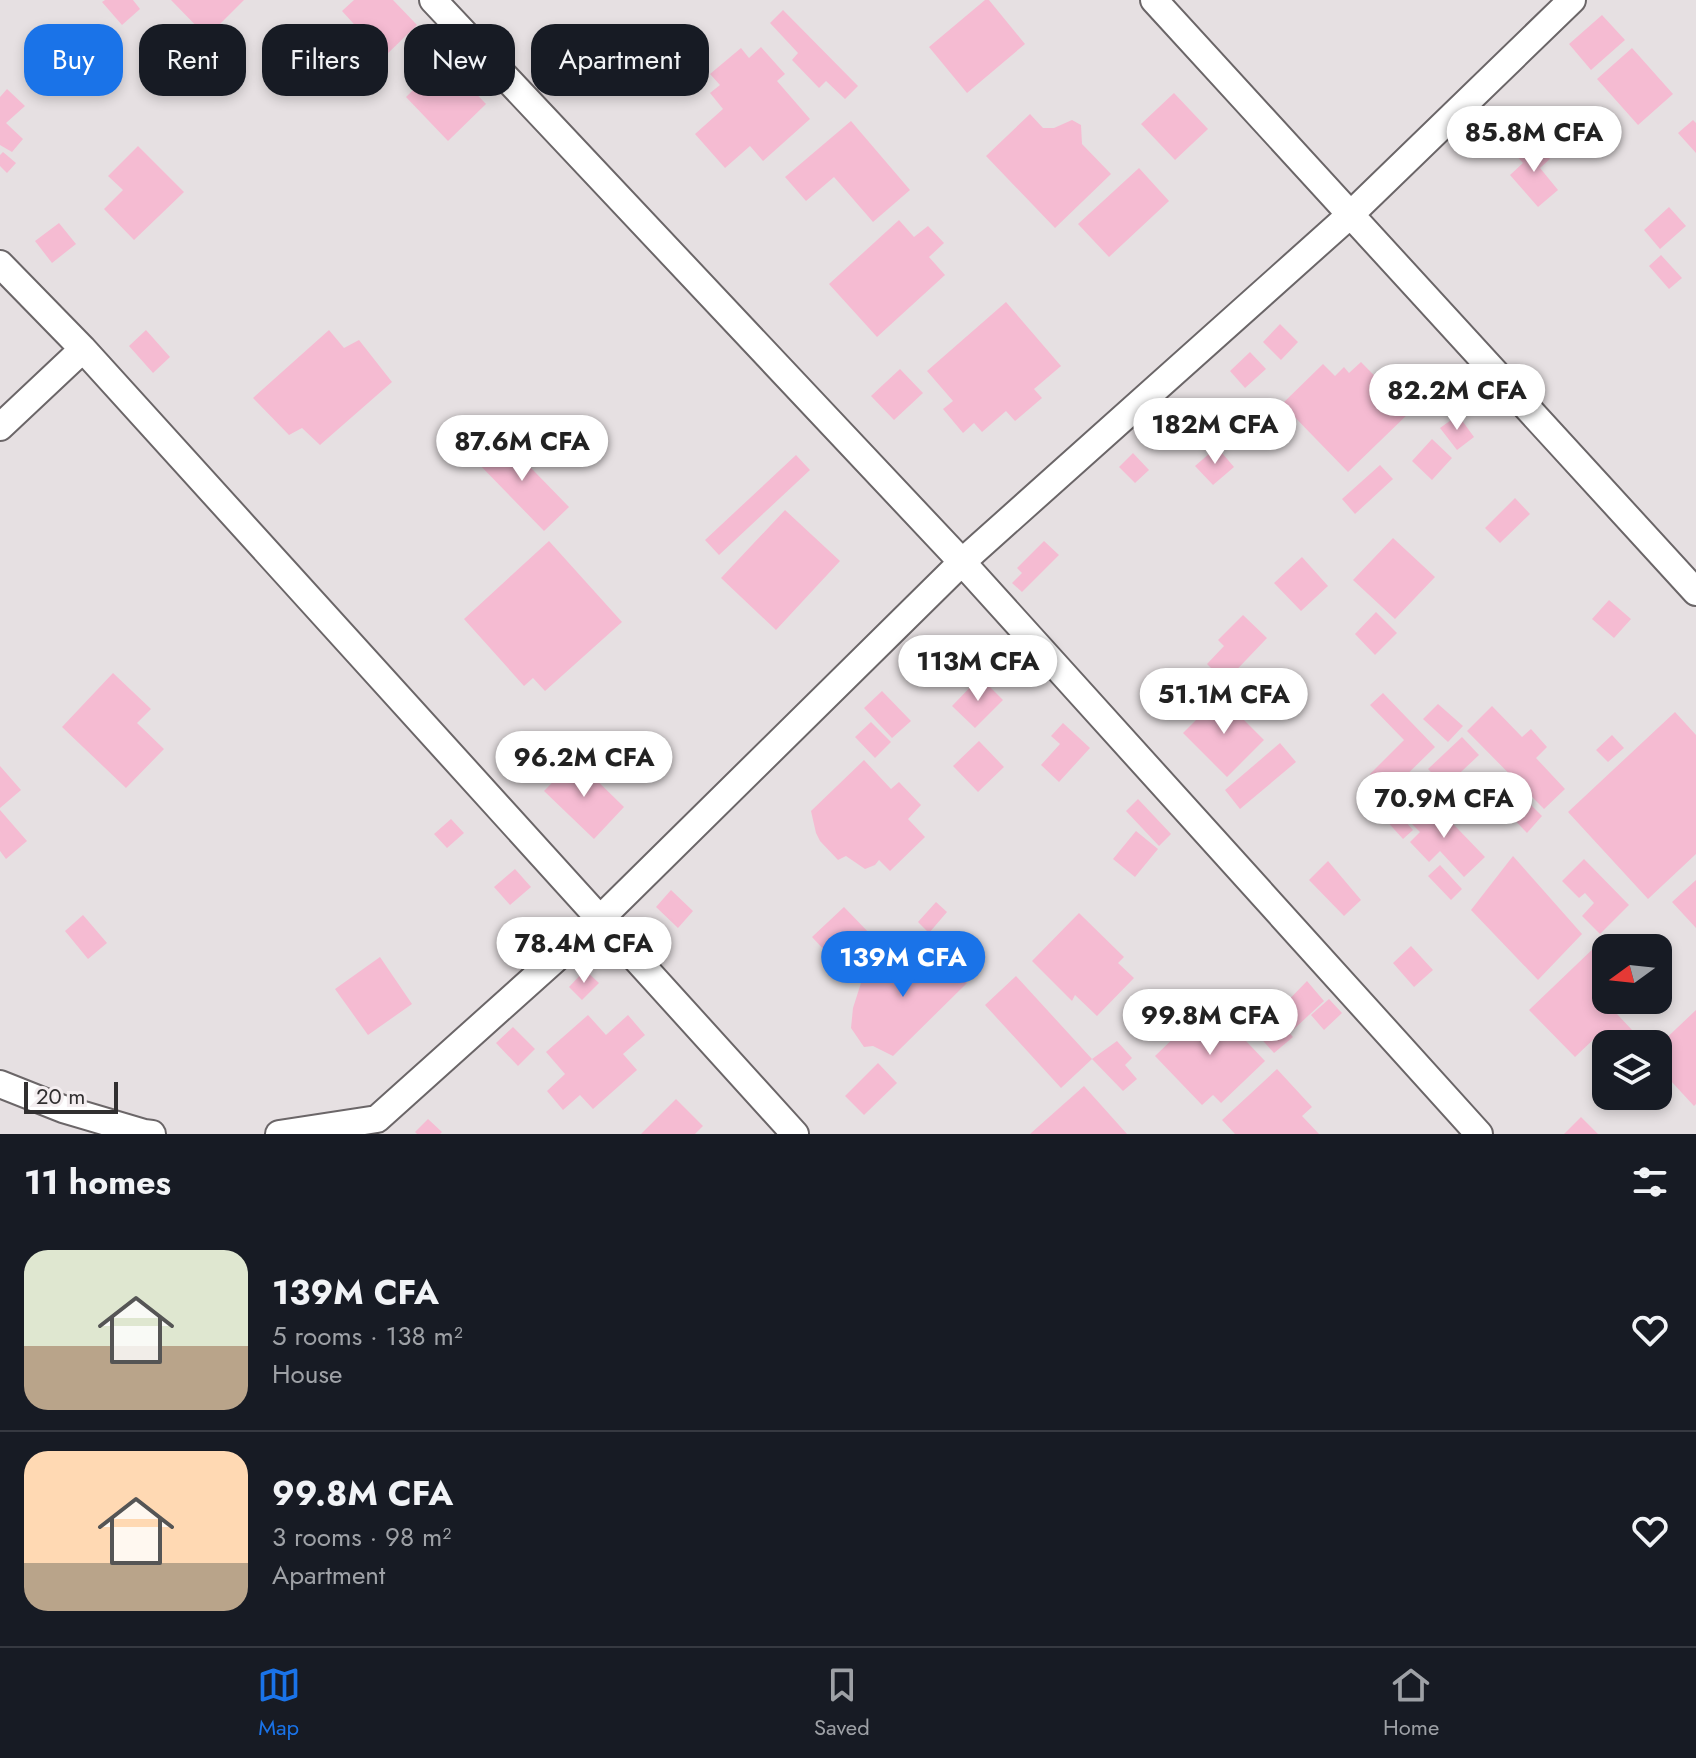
<!DOCTYPE html>
<html lang="en">
<head>
<meta charset="utf-8">
<style>
  body { margin:0; font-family:Jost,sans-serif; background:#242831; color:#f1f3f6; height:100vh; display:flex; flex-direction:column; font-size:30px; white-space:nowrap }
  * { box-sizing:border-box; margin:0 }
  p { font-size:26px; color:#9ea1a6 }
  .icon { flex:none; width:44px; height:44px; fill:none; stroke:currentColor; stroke-width:2; stroke-linecap:round; stroke-linejoin:round }
  .map { position:relative; height:1134px; overflow:hidden }
  .sheet { display:flex; flex-direction:column; background:#171b24; flex:1 }
  .sheet>* { flex:none }
  .guide { position:absolute; left:24px; top:24px; width:800px; height:72px; display:flex; gap:16px }
  .needle { width:52px; rotate:255deg }
  .fabs { position:absolute; left:1592px; top:934px; display:grid; gap:16px }
  .fabs a { display:grid; place-items:center; width:80px; height:80px; border-radius:16px; background:#171b24; box-shadow:0 4px 12px #0003; font-size:40px }
  .scale { position:absolute; left:24px; bottom:20px; width:94px; box-sizing:border-box; padding-left:8px; border:4px solid #312f30; border-top:0; font-size:22px; line-height:28px; white-space:nowrap; color:#312f30; -webkit-text-stroke:6px #f3edef; paint-order:stroke }
  .price { position:absolute; translate:-50% -68px; padding:0 18px; border-radius:28px; background:#fff; color:#222; font-size:26px; line-height:52px; filter:drop-shadow(0 2px 4px #0008) }
  .price::after { content:''; position:absolute; left:50%; top:48px; width:24px; height:18px; margin-left:-12px; background:inherit; clip-path:polygon(0 0,100% 0,50% 100%) }
  .price.current { background:#1a73e8; color:#fff }
  ul { padding:0; list-style:none }
  li { display:flex; align-items:center; gap:24px; height:200px; padding:0 24px }
  li+li { border-top:2px solid #363941 }
  li span { display:grid; place-items:center; flex:none; width:224px; height:160px; border-radius:24px; color:#555 }
  li>.icon { margin-inline-start:auto }
  span .icon { width:96px; height:96px; fill:#fffc; stroke-width:1 }
  li b { font-size:34px }
  h2 { display:flex; justify-content:space-between; align-items:center; height:96px; padding:0 24px; font-size:34px }
  .tag { padding:0 28px; border-radius:24px; background:#171b24; box-shadow:0 4px 12px #0003; font-size:28px; line-height:72px }
  .tag.current { background:#1a73e8; color:#fff }
  .tab-bar { display:flex; justify-content:space-around; align-items:center; height:112px; border-top:2px solid #363941; background:#171b24; font-size:22px; color:#9ea1a6 }
  .tab-bar a { display:grid; justify-items:center; gap:4px }
  .tab-bar .current { color:#1a73e8 }
  .map>svg:first-child { display:block }
</style>
</head>
<body>
<div class="map">
<svg width="1696" height="1134" viewBox="0 0 1696 1134">
  <rect width="100%" height="100%" fill="#e6e0e2"/>
  <path fill="#f5bbd2" d="M105 0H133L140 9 122 25 102 2Z
    M171 0H244L207 37Z
    M354 0H393L417 25 384 57 342 11Z
    M985 0H989L1025 44 967 93 929 47Z
    M783 10 858 86 845 99 826 81 819 88 792 60 798 53 770 23Z
    M1602 15 1625 40 1591 70 1569 44Z
    M576 45 597 69 581 84 572 74 565 81 552 67Z
    M761 47 785 74 777 81 810 119 763 161 750 146 725 168 695 134 723 109 710 93 720 85 710 74 741 48 749 58Z
    M1632 48 1673 94 1638 125 1597 79Z
    M444 60 486 104 448 141 406 97Z
    M7 89 25 106 6 123 23 139 12 152 0 145V97Z
    M1174 93 1208 129 1175 160 1141 124Z
    M1030 114 1043 128H1054L1072 120 1081 125 1082 144 1111 174 1055 228 986 156Z
    M1693 120 1696 123V153L1678 133Z
    M851 121 910 190 873 222 834 177 806 201 785 177Z
    M1532 139 1550 159 1540 168 1558 190 1538 207 1510 175 1523 163 1515 154Z
    M138 146 184 192 134 240 104 209 123 190 108 176Z
    M3 152 16 163 7 173 0 166V155Z
    M1139 168 1169 201 1109 257 1078 224Z
    M1669 207 1686 226 1660 249 1644 230Z
    M899 220 914 237 928 226 944 243 929 257 945 275 877 337 829 284Z
    M59 223 76 244 52 263 35 241Z
    M1661 255 1682 278 1669 289 1649 266Z
    M1006 302 1061 366 1034 389 1042 398 1015 421 1006 411 982 432 974 423 963 433 943 409 953 401 927 371Z
    M1280 324 1298 342 1281 360 1263 342Z
    M146 330 170 357 153 373 129 346Z
    M329 330 344 348 359 340 392 382 320 445 302 428 289 435 253 398Z
    M1250 352 1266 369 1245 388 1230 371Z
    M1361 362 1410 412 1348 472 1282 404 1323 364 1335 376 1344 367 1349 373Z
    M900 369 923 393 894 420 871 396Z
    M1458 415 1474 437 1457 450 1440 428Z
    M499 435 569 507 544 531 474 459Z
    M1432 439 1452 458 1432 480 1412 461Z
    M1217 447 1234 467 1213 485 1195 466Z
    M1133 453 1149 470 1135 483 1119 467Z
    M796 455 810 470 719 555 705 540Z
    M1380 465 1393 479 1355 514 1342 499Z
    M1515 498 1530 514 1500 543 1485 528Z
    M785 510 840 561 776 630 721 578Z
    M1393 538 1435 577 1395 619 1353 580Z
    M549 541 622 622 545 691 533 678 524 686 464 619Z
    M1044 541 1059 555 1022 592 1012 583 1022 573 1017 568Z
    M1302 557 1328 586 1301 611 1274 583Z
    M1609 600 1631 619 1614 638 1592 619Z
    M1376 612 1397 633 1375 655 1355 634Z
    M1243 615 1267 638 1225 682 1207 664 1224 646 1218 640Z
    M113 673 151 709 137 723 164 749 126 788 62 727Z
    M980 677 1003 700 975 728 952 706Z
    M882 691 911 721 892 738 864 708Z
    M1383 693 1435 747 1388 793 1370 774 1404 740 1370 705Z
    M1220 696 1264 740 1227 777 1183 733Z
    M1438 704 1463 726 1448 742 1423 719Z
    M1492 706 1522 737 1531 729 1547 747 1536 758 1565 789 1544 809 1467 731Z
    M1675 712 1696 735V854L1648 899 1568 812Z
    M871 722 891 742 875 758 855 737Z
    M1063 723 1090 748 1059 782 1041 765 1060 744 1051 736Z
    M1612 735 1624 748 1608 762 1596 750Z
    M1462 737 1479 755 1445 787 1428 769Z
    M979 741 1004 767 978 792 953 766Z
    M1280 743 1296 762 1240 809 1225 790Z
    M575 759 624 807 594 839 544 791Z
    M864 760 891 789 899 782 921 805 908 819 925 837 890 871 879 860 875 865 865 869 846 856 838 860 820 841 816 833 811 811Z
    M0 766 21 790 0 808Z
    M1138 799 1171 834 1159 846 1126 811Z
    M1525 799 1542 816 1527 833 1509 814Z
    M1430 800 1485 857 1464 877 1440 851 1429 862 1410 842 1420 832 1409 821Z
    M1394 809 1413 830 1403 839 1384 818Z
    M0 810 27 841 6 859 0 851Z
    M451 819 464 833 447 848 434 834Z
    M1136 831 1158 849 1135 877 1113 859Z
    M1513 856 1582 934 1538 980 1471 910Z
    M1584 859 1629 905 1600 934 1582 916 1594 903 1585 893 1579 898 1562 881Z
    M1328 861 1361 900 1344 916 1309 880Z
    M1440 865 1462 889 1451 900 1428 876Z
    M515 869 531 887 510 905 494 887Z
    M1696 880V928L1672 902Z
    M671 890 693 911 678 928 656 907Z
    M936 902 947 912 929 933 918 922Z
    M844 907 873 937 841 968 812 937Z
    M1079 913 1124 957 1118 963 1134 978 1097 1016 1075 995 1072 1001 1032 961Z
    M83 915 107 943 88 959 65 931Z
    M917 943 931 945 967 983 893 1056 873 1046 864 1047 851 1028 853 1008 861 983 873 969 886 974Z
    M1598 944 1606 953V1000H1632L1617 1014 1632 1030 1617 1044H1606V1047L1596 1037 1575 1057 1529 1010Z
    M1411 946 1433 970 1414 987 1393 963Z
    M380 957 412 1004 368 1035 335 989Z
    M585 970 599 983 582 1000 569 987Z
    M1016 976 1092 1059 1061 1088 985 1005Z
    M1307 981 1324 1001 1293 1030 1274 1015Z
    M1329 999 1342 1013 1324 1030 1311 1015Z
    M1210 1003 1265 1061 1221 1103 1213 1095 1202 1105 1155 1056Z
    M1696 1010V1104L1694 1106 1658 1067V1046Z
    M588 1015 606 1035 628 1015 645 1035 623 1054 637 1070 593 1109 580 1095 563 1110 547 1091 565 1074 546 1052Z
    M1274 1015 1293 1037 1274 1053 1255 1032Z
    M513 1027 535 1049 518 1066 496 1043Z
    M1117 1041 1132 1058 1125 1065 1137 1079 1123 1091 1092 1059Z
    M878 1063 897 1083 864 1115 845 1096Z
    M1277 1069 1312 1107 1302 1116 1319 1134H1235L1222 1120Z
    M1084 1086 1127 1134H1030Z
    M676 1099 703 1126 695 1134H641Z
    M1581 1117 1598 1134H1564Z
    M428 1119 442 1132 440 1134H417L415 1132Z"/>
  <g fill="none" stroke-linecap="round" stroke-linejoin="round">
    <defs>
      <path id="minor" d="M433 0 962 562 1479 1134
        M1154 0 1696 592
        M0 264 83 349 795 1134
        M0 427 83 349
        M0 1084 63 1109 144 1133 152 1134
        M279 1134 377 1119 601 918 962 562 1350 215 1572 0"/>
    </defs>
    <use href="#minor" stroke="#6b6668" stroke-width="30"/>
    <use href="#minor" stroke="#fff" stroke-width="26"/>
  </g>
</svg>
<div class="fabs">
<a><svg class="needle" viewBox="-14 -14 28 28"><path d="M0-13l5 13h-10z" fill="#e53935"/><path d="M0 13l5-13h-10z" fill="#9ea1a6"/></svg></a>
<a><svg class="icon" aria-label="layers" viewBox="0 0 24 24"><path d="M12 4l9 5-9 5-9-5zM3 14l9 5 9-5"/></svg></a>
</div>
<div class="scale">20 m</div>
<b class="price" style="left:1534px;top:174px">85.8M CFA</b>
<b class="price" style="left:1457px;top:432px">82.2M CFA</b>
<b class="price" style="left:1215px;top:466px">182M CFA</b>
<b class="price" style="left:522px;top:483px">87.6M CFA</b>
<b class="price" style="left:978px;top:703px">113M CFA</b>
<b class="price" style="left:1224px;top:736px">51.1M CFA</b>
<b class="price" style="left:584px;top:799px">96.2M CFA</b>
<b class="price" style="left:1444px;top:840px">70.9M CFA</b>
<b class="price" style="left:584px;top:985px">78.4M CFA</b>
<b class="price current" style="left:903px;top:999px">139M CFA</b>
<b class="price" style="left:1210px;top:1057px">99.8M CFA</b>
<div class="guide">
<a class="tag current">Buy</a>
<a class="tag">Rent</a>
<a class="tag">Filters</a>
<a class="tag">New</a>
<a class="tag">Apartment</a>
</div>
</div>
<section class="sheet">
<h2>11 homes<svg class="icon" aria-label="filters" viewBox="0 0 24 24"><path d="M4 7h16M4 17h16"/><circle cx="9" cy="7" r="2"/><circle cx="15" cy="17" r="2"/></svg></h2>
<ul>
<li><span style="background:linear-gradient(#dfe7d0 60%,#b9a48a 0)"><svg class="icon" aria-label="home" viewBox="0 0 24 24"><path d="M3 11l9-7 9 7M6 9v11h12V9"/></svg></span><div><b>139M CFA</b><p>5 rooms · 138 m²</p><p>House</p></div><svg class="icon" aria-label="heart" viewBox="0 0 24 24"><path d="M12 20l-8-8c-3-5 5-10 8-4 3-6 11-1 8 4z"/></svg></li>
<li><span style="background:linear-gradient(#ffd9b3 70%,#b9a48a 0)"><svg class="icon" aria-label="home" viewBox="0 0 24 24"><path d="M3 11l9-7 9 7M6 9v11h12V9"/></svg></span><div><b>99.8M CFA</b><p>3 rooms · 98 m²</p><p>Apartment</p></div><svg class="icon" aria-label="heart" viewBox="0 0 24 24"><path d="M12 20l-8-8c-3-5 5-10 8-4 3-6 11-1 8 4z"/></svg></li>
</ul>
</section>
<nav class="tab-bar">
<a class="current"><svg class="icon" aria-label="map" viewBox="0 0 24 24"><path d="M3 6l6-2 6 2 6-2v14l-6 2-6-2-6 2zM9 4v14M15 6v14"/></svg>Map</a>
<a><svg class="icon" aria-label="saved" viewBox="0 0 24 24"><path d="M7 4h10v16l-5-4-5 4z"/></svg>Saved</a>
<a><svg class="icon" aria-label="home" viewBox="0 0 24 24"><path d="M3 11l9-7 9 7M6 9v11h12V9"/></svg>Home</a>
</nav>
</body>
</html>
